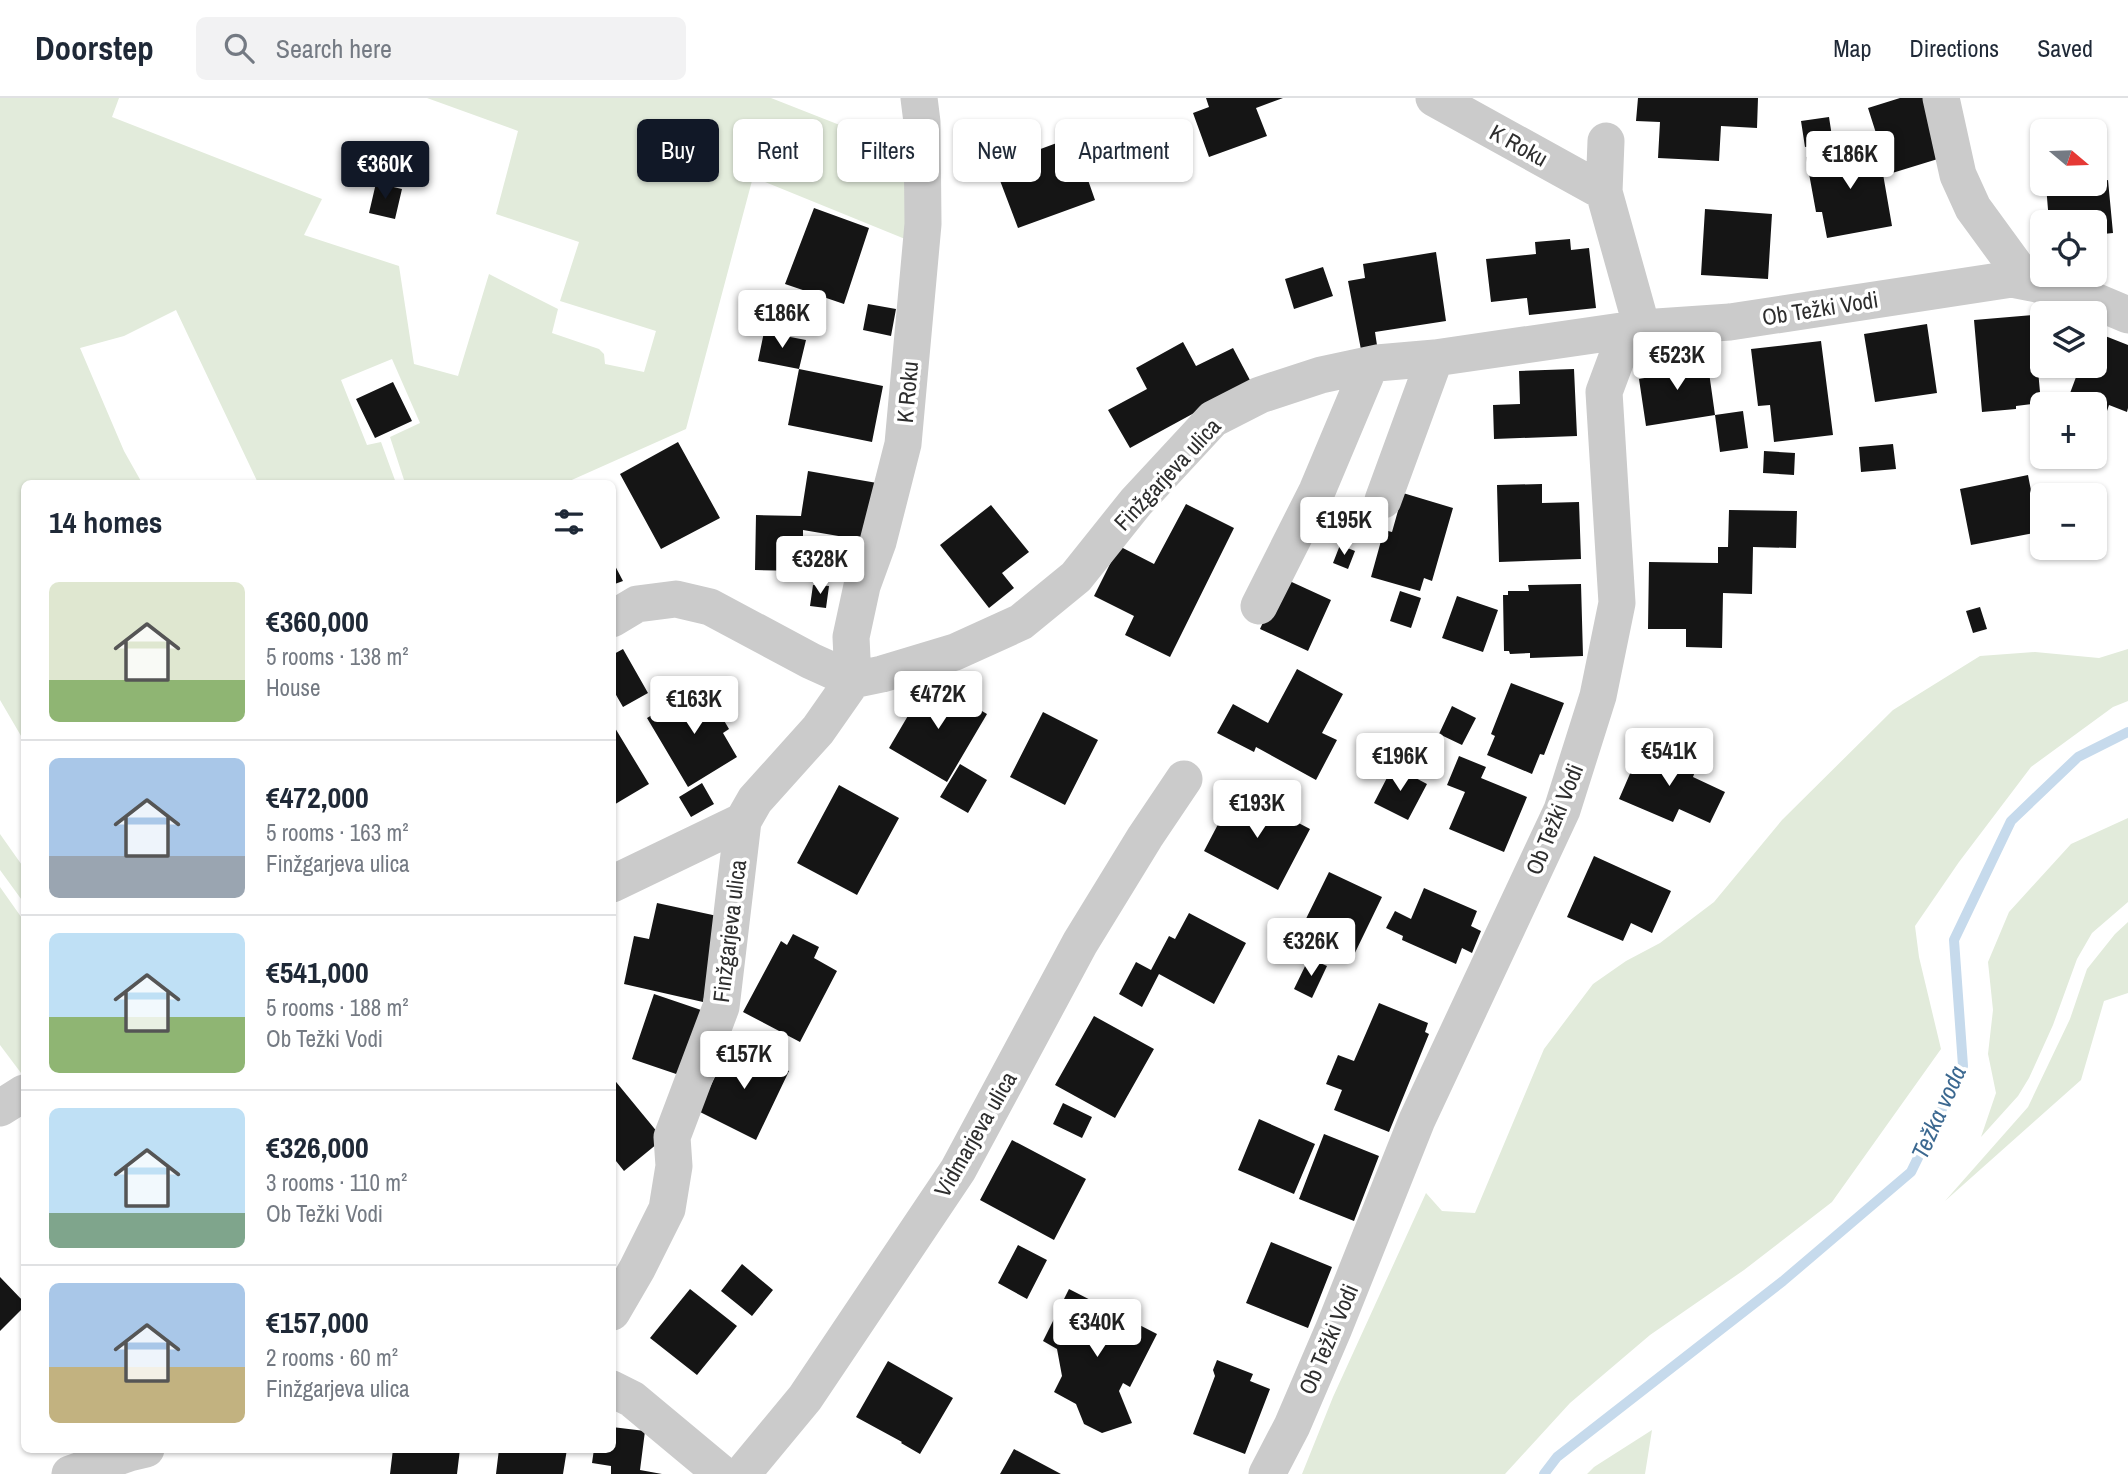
<!DOCTYPE html>
<html lang="en">
<head>
<meta charset="utf-8">
<style>
  body { margin:0; font-family:"Archivo Narrow",sans-serif; background:#f2f2f3; color:#1f2937; height:100vh; display:flex; flex-direction:column; font-size:26px; white-space:nowrap }
  * { box-sizing:border-box; margin:0 }
  p { font-size:23px; color:#747a83 }
  .icon { flex:none; width:38px; height:38px; fill:none; stroke:currentColor; stroke-width:2; stroke-linecap:round; stroke-linejoin:round }
  .map { position:relative; flex:1; overflow:hidden }
  .drawer { position:absolute; left:21px; top:382px; width:595px; height:973px; display:flex; flex-direction:column; background:#fff; border-radius:10px; box-shadow:0 2px 5px #0004 }
  .drawer>* { flex:none }
  .top-card { position:absolute; left:637px; top:21px; width:665px; height:63px; display:flex; gap:14px }
  .needle { width:46px; rotate:109deg }
  .controls { position:absolute; left:2030px; top:21px; display:grid; gap:14px }
  .controls a { display:grid; place-items:center; width:77px; height:77px; border-radius:10px; background:#fff; box-shadow:0 2px 5px #0004; font-size:35px }
  .price { position:absolute; translate:-50% -60px; padding:0 16px; border-radius:7px; background:#fff; color:#222; font-size:23px; line-height:46px; filter:drop-shadow(0 2px 4px #0008) }
  .price::after { content:''; position:absolute; left:50%; top:42px; width:21px; height:16px; margin-left:-10px; background:inherit; clip-path:polygon(0 0,100% 0,50% 100%) }
  .price.selected { background:#111827; color:#fff }
  ul { padding:0; list-style:none }
  li { display:flex; align-items:center; gap:21px; height:175px; padding:0 28px }
  li+li { border-top:2px solid #e0e1e3 }
  li span { display:grid; place-items:center; flex:none; width:196px; height:140px; border-radius:10px; color:#555 }
  li>.icon { margin-inline-start:auto }
  span .icon { width:84px; height:84px; fill:#fffc; stroke-width:1 }
  li b { font-size:30px }
  h2 { display:flex; justify-content:space-between; align-items:center; height:84px; padding:0 28px; font-size:30px }
  .chip { padding:0 24px; border-radius:10px; background:#fff; box-shadow:0 2px 5px #0004; font-size:24px; line-height:63px }
  .chip.selected { background:#111827; color:#fff }
  header { display:flex; align-items:center; gap:42px; box-sizing:border-box; height:98px; padding:0 35px; background:#fff; border-bottom:2px solid #e0e1e3 }
  header strong { font-size:33px }
  nav { display:flex; gap:38px; margin-inline-start:auto; font-size:24px }
  .search { width:490px; height:63px; background:#f2f2f3; display:flex; align-items:center; gap:18px; box-sizing:border-box; padding:0 24px; border-radius:10px; color:#747a83; font-size:26px }
  .map>svg:first-child { display:block }
</style>
</head>
<body>
<header>
<strong>Doorstep</strong>
<div class="search"><svg class="icon" aria-label="search" viewBox="0 0 24 24"><circle cx="10" cy="10" r="6"/><path d="M15 15l6 6"/></svg>Search here</div>
<nav><a>Map</a><a>Directions</a><a>Saved</a></nav>
</header>
<div class="map">
<svg width="2128" height="1376" viewBox="0 0 2128 1376">
  <rect width="100%" height="100%" fill="#fff"/>
  <path fill="#e2ebdb" d="M0 0H119L112 19 322 101 304 137 399 168 414 266 458 278 489 176 558 211 552 235 599 251 604 256 605 266 644 274 656 233 560 203 579 144 496 116 518 33 427 0H771L916 57 910 143 753 79 686 331 565 385H405L390 339 420 325 392 261 341 282 367 347 381 344 396 385H258L176 212 124 238 80 250 124 353 142 385H24V643L0 602Z
    M2128 551V603L2113 609 2031 669 1959 764 1915 828 1919 859 1941 951 1832 1104 1744 1172 1650 1237 1570 1305 1505 1376H1302L1333 1299 1426 1095 1442 1113 1475 1115 1544 951 1593 886 1626 863 1660 845 1714 804 1782 722 1893 612 1980 558 2035 554 2099 560Z
    M2128 720V804L2092 835 2077 861 2053 927 2029 980 2018 998 1981 1039 1996 995 1988 956 1993 912 1988 864 2009 814 2071 746Z
    M0 736 24 770V805L0 772Z
    M0 789 24 823V979L0 947Z
    M2128 824V895L2104 903 2081 982 1945 1103 2028 1009 2070 921 2087 871 2115 836Z
    M1652 1332 1645 1376H1587L1594 1369Z"/>
  <g fill="none" stroke-linecap="round" stroke-linejoin="round">
    <path stroke="#c6daec" stroke-width="10" d="M1544 1376 1557 1359 1783 1183 1911 1074 1963 968 1954 842 2011 723 2078 659 2128 634"/>
  </g>
  <path fill="#151515" d="M1206 0H1283L1256 10 1267 38 1209 59 1193 15 1209 9Z
    M1638 0H1758L1757 30 1721 28 1719 63 1658 60 1660 24 1636 23Z
    M1900 0H1923L1941 60 1889 76 1868 10Z
    M1829 19 1833 45 1805 49 1801 23Z
    M1073 39 1095 102 1018 130 996 72 1028 59 1027 56Z
    M1878 47 1892 128 1827 140 1822 114H1816L1806 59Z
    M2108 82 2113 135 2103 136V143L2095 144V124H2049L2046 87H2082Z
    M376 85 402 91 395 121 369 115Z
    M814 110 869 130 844 206 785 186Z
    M1705 111 1772 116 1768 181 1701 177Z
    M1570 141 1571 152 1589 150 1596 210 1529 217 1527 200 1491 204 1486 161 1536 156 1535 144Z
    M1436 154 1446 223 1375 234 1378 254 1362 257 1348 183 1365 180 1363 166Z
    M1323 169 1333 198 1294 211 1285 181Z
    M868 206 896 211 891 238 863 232Z
    M2033 217 2041 305 2016 308V311L1982 314 1974 222Z
    M1927 226 1937 295 1875 304 1864 236Z
    M764 234 806 242 799 271 758 263Z
    M2095 234 2128 247V310L2127 314 2109 307 2103 325 2095 322V306H2066L2079 271 2070 268H2095Z
    M1821 243 1833 337 1774 344 1770 307 1758 308 1751 251Z
    M1183 244 1196 268 1233 250 1251 284 1130 350 1108 312 1147 291 1136 270Z
    M1707 260 1715 317 1646 328 1639 281 1650 279 1649 268Z
    M799 271 883 288 872 344 788 327Z
    M1574 271 1577 338 1494 341 1493 307 1520 306 1519 273Z
    M393 284 412 323 375 340 356 301Z
    M1743 313 1748 350 1720 354 1715 317Z
    M678 344 720 420 661 451 620 376Z
    M1893 346 1896 371 1861 374 1859 349Z
    M1764 353 1795 355 1794 377 1763 375Z
    M808 373 877 385 868 443 803 432V473L755 472 756 417 801 418Z
    M2028 377 2039 434 1971 447 1960 391Z
    M1542 386V405L1579 404 1581 461 1499 464 1497 387Z
    M1403 395 1453 410 1432 483 1424 480 1420 493 1371 479 1384 432 1392 434Z
    M1186 406 1234 430 1170 559 1125 537 1134 518 1094 498 1119 448 1154 466Z
    M991 407 1029 454 1002 475 1014 490 989 510 940 447Z
    M1729 412 1797 413 1796 450 1753 449 1752 496 1723 495 1722 550 1686 549V531H1648L1649 464 1718 465V449H1728Z
    M1340 447 1355 453 1348 471 1333 465Z
    M612 462 623 483 612 487Z
    M1283 480 1331 502 1308 553 1260 531Z
    M1581 486 1583 558 1530 560V555L1510 556 1509 553H1504L1503 497H1508V493H1529L1528 487Z
    M813 487 829 488 826 510 810 508Z
    M1400 493 1421 500 1411 530 1390 523Z
    M1457 498 1498 512 1483 554 1442 540Z
    M1980 509 1987 531 1973 535 1966 513Z
    M623 551 648 595 623 609 612 590V557Z
    M1297 571 1343 596 1322 635 1337 642 1316 682 1256 649 1254 654 1217 635 1233 606 1268 625Z
    M929 582 987 616 947 684 889 650Z
    M1511 585 1564 605 1544 657 1540 656 1532 676 1487 657 1495 638 1491 636Z
    M703 587 729 631 723 635 737 659 688 689 647 620Z
    M1452 608 1476 620 1462 647 1439 636Z
    M1043 614 1098 642 1065 707 1010 679Z
    M612 625 649 686 612 708Z
    M1642 648 1696 671 1693 679 1725 694 1710 725 1679 711 1673 724 1619 701Z
    M1459 658 1486 669 1481 680 1527 699 1504 754 1449 731 1465 694 1447 687Z
    M960 666 987 682 968 715 940 699Z
    M1393 668 1427 686 1408 722 1374 705Z
    M702 685 714 706 691 719 679 699Z
    M839 687 899 720 857 797 797 765Z
    M1236 692 1310 731 1278 792 1204 753Z
    M1594 758 1671 793 1652 835 1631 825 1623 843 1567 819Z
    M1329 774 1382 799 1351 863 1298 837Z
    M1424 790 1477 813 1471 828 1481 833 1472 855 1462 850 1456 866 1402 842 1403 838 1386 830 1395 813 1411 821Z
    M657 805 722 819 703 904 624 886 634 838 649 841Z
    M1189 815 1246 845 1214 906 1159 876 1142 909 1119 896 1136 864 1151 872 1169 838 1175 841Z
    M793 836 819 849 814 860 837 873 800 944 743 914 781 843 787 847Z
    M1309 860 1327 868 1312 900 1294 891Z
    M654 896 707 914 685 979 632 961Z
    M1379 905 1428 925 1425 934 1429 936 1389 1034 1334 1012 1342 992 1326 986 1338 957 1354 963Z
    M1094 918 1154 951 1115 1020 1055 987Z
    M732 945 789 973 756 1042 698 1013Z
    M612 979 663 1041 624 1073 612 1058Z
    M1063 1005 1092 1019 1082 1040 1053 1026Z
    M1259 1021 1315 1046 1294 1096 1238 1072Z
    M1324 1036 1379 1058 1354 1123 1299 1101Z
    M1012 1042 1086 1081 1054 1142 980 1102Z
    M1271 1144 1332 1169 1308 1230 1246 1205Z
    M1018 1147 1047 1162 1027 1201 998 1185Z
    M742 1166 773 1192 752 1218 721 1193Z
    M0 1179 24 1204V1209L0 1233Z
    M690 1191 737 1228 697 1277 650 1240Z
    M1069 1191 1157 1236 1130 1289 1123 1285 1119 1293 1132 1325 1102 1335 1084 1326 1076 1306 1054 1294 1062 1278 1057 1251 1043 1243Z
    M1217 1262 1253 1276 1250 1283 1270 1291 1245 1356 1193 1336 1215 1278 1213 1272Z
    M888 1263 953 1300 920 1356 901 1345 902 1344 856 1319Z
    M612 1329 645 1333 640 1372 662 1376H611V1368L592 1365 594 1351H612Z
    M393 1351H460L457 1376H390Z
    M499 1351H567L563 1376H496Z
    M1014 1351 1061 1376H1000Z"/>
  <g fill="none" stroke-linecap="round" stroke-linejoin="round">
    <path stroke="#cbcbcb" stroke-width="37" d="M1434 0 1604 94
      M1941 0 1958 77 1973 110 2027 184
      M1383 402 1435 260
      M1259 508 1317 393 1370 267
      M612 521 637 506 676 501 710 509 811 563 853 582 882 576 955 554 1021 524 1076 479 1136 404 1213 321 1260 297 1321 277 1377 265 1435 260 1642 230 1604 94 1606 43
      M612 786 743 723 755 702 818 632 853 582 851 539 862 488 878 444 903 346 923 126 922 24 919 0
      M0 1010 24 995
      M612 1214 637 1171 667 1111 674 1068 672 1039 721 909 743 723
      M612 1291 632 1301 722 1376
      M70 1376 129 1355 146 1351
      M742 1376 805 1300 958 1072 1080 845 1145 739 1184 681
      M1267 1376 1292 1328 1334 1230 1417 1022 1562 712 1598 598 1617 505 1604 294 1620 251 1642 230 1730 224 2012 181 2071 193 2128 217"/>
  </g>
  <g text-anchor="middle" dominant-baseline="central" stroke-width="7" stroke-linejoin="round" paint-order="stroke">
    <g font-size="23" fill="#2e2e2e" stroke="#fff">
      <text transform="translate(1519 47) rotate(29)">K Roku</text>
      <text transform="translate(1820 210) rotate(-9)">Ob Težki Vodi</text>
      <text transform="translate(907 294) rotate(-85)">K Roku</text>
      <text transform="translate(1167 376) rotate(-47)">Finžgarjeva ulica</text>
      <text transform="translate(1554 721) rotate(-68)">Ob Težki Vodi</text>
      <text transform="translate(729 833) rotate(-83)">Finžgarjeva ulica</text>
      <text transform="translate(975 1036) rotate(-60)">Vidmarjeva ulica</text>
      <text transform="translate(1328 1241) rotate(-67)">Ob Težki Vodi</text>
    </g>
    <g font-size="24" font-style="italic" fill="#3b6890" stroke="#fff">
      <text transform="translate(1938 1014) rotate(-66)">Težka voda</text>
    </g>
  </g>
</svg>
<div class="controls">
<a><svg class="needle" viewBox="-14 -14 28 28"><path d="M0-13l5 13h-10z" fill="#e53935"/><path d="M0 13l5-13h-10z" fill="#747a83"/></svg></a>
<a><svg class="icon" aria-label="locate" viewBox="0 0 24 24"><circle cx="12" cy="12" r="6"/><path d="M12 2v4M12 18v4M2 12h4M18 12h4"/></svg></a>
<a><svg class="icon" aria-label="layers" viewBox="0 0 24 24"><path d="M12 4l9 5-9 5-9-5zM3 14l9 5 9-5"/></svg></a>
<a>+</a>
<a>−</a>
</div>
<b class="price" style="left:1850px;top:93px">€186K</b>
<b class="price selected" style="left:385px;top:103px">€360K</b>
<b class="price" style="left:782px;top:252px">€186K</b>
<b class="price" style="left:1677px;top:294px">€523K</b>
<b class="price" style="left:1344px;top:459px">€195K</b>
<b class="price" style="left:820px;top:498px">€328K</b>
<b class="price" style="left:938px;top:633px">€472K</b>
<b class="price" style="left:694px;top:638px">€163K</b>
<b class="price" style="left:1669px;top:690px">€541K</b>
<b class="price" style="left:1400px;top:695px">€196K</b>
<b class="price" style="left:1257px;top:742px">€193K</b>
<b class="price" style="left:1311px;top:880px">€326K</b>
<b class="price" style="left:744px;top:993px">€157K</b>
<b class="price" style="left:1097px;top:1261px">€340K</b>
<div class="top-card">
<a class="chip selected">Buy</a>
<a class="chip">Rent</a>
<a class="chip">Filters</a>
<a class="chip">New</a>
<a class="chip">Apartment</a>
</div>
<section class="drawer">
<h2>14 homes<svg class="icon" aria-label="filters" viewBox="0 0 24 24"><path d="M4 7h16M4 17h16"/><circle cx="9" cy="7" r="2"/><circle cx="15" cy="17" r="2"/></svg></h2>
<ul>
<li><span style="background:linear-gradient(#dfe7d0 70%,#8fb573 0)"><svg class="icon" aria-label="home" viewBox="0 0 24 24"><path d="M3 11l9-7 9 7M6 9v11h12V9"/></svg></span><div><b>€360,000</b><p>5 rooms · 138 m²</p><p>House</p></div></li>
<li><span style="background:linear-gradient(#a9c7e8 70%,#9aa5b1 0)"><svg class="icon" aria-label="home" viewBox="0 0 24 24"><path d="M3 11l9-7 9 7M6 9v11h12V9"/></svg></span><div><b>€472,000</b><p>5 rooms · 163 m²</p><p>Finžgarjeva ulica</p></div></li>
<li><span style="background:linear-gradient(#bfe0f5 60%,#8fb573 0)"><svg class="icon" aria-label="home" viewBox="0 0 24 24"><path d="M3 11l9-7 9 7M6 9v11h12V9"/></svg></span><div><b>€541,000</b><p>5 rooms · 188 m²</p><p>Ob Težki Vodi</p></div></li>
<li><span style="background:linear-gradient(#bfe0f5 75%,#7fa58c 0)"><svg class="icon" aria-label="home" viewBox="0 0 24 24"><path d="M3 11l9-7 9 7M6 9v11h12V9"/></svg></span><div><b>€326,000</b><p>3 rooms · 110 m²</p><p>Ob Težki Vodi</p></div></li>
<li><span style="background:linear-gradient(#a9c7e8 60%,#c2b280 0)"><svg class="icon" aria-label="home" viewBox="0 0 24 24"><path d="M3 11l9-7 9 7M6 9v11h12V9"/></svg></span><div><b>€157,000</b><p>2 rooms · 60 m²</p><p>Finžgarjeva ulica</p></div></li>
</ul>
</section>
</div>
</body>
</html>
